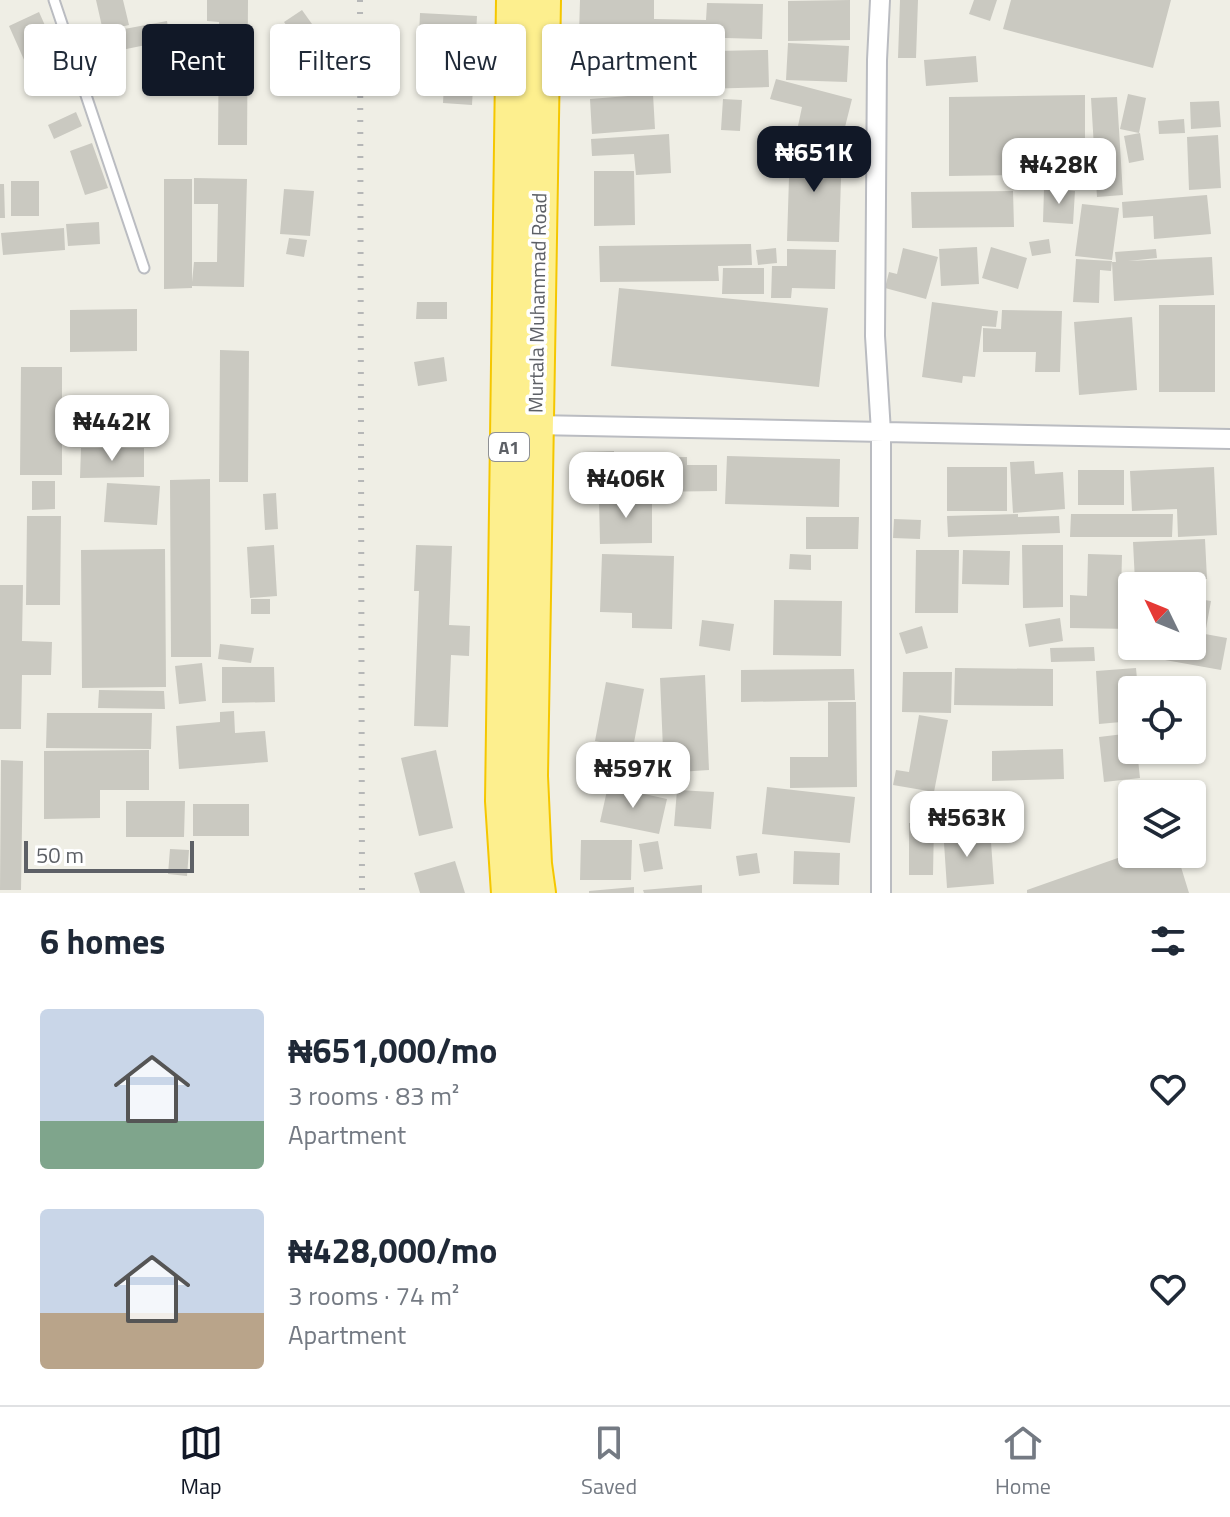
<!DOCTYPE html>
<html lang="en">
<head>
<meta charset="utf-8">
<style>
  body { margin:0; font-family:"Titillium Web",sans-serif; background:#f2f2f3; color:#1f2937; height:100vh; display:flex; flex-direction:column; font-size:30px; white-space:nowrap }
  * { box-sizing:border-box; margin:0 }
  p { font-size:26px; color:#747a83 }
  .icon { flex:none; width:44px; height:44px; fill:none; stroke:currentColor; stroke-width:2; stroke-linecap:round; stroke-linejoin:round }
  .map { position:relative; height:893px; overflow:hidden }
  .side { display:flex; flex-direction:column; background:#fff; flex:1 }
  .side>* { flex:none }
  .top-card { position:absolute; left:24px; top:24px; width:800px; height:72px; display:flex; gap:16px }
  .needle { width:52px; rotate:313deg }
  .fabs { position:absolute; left:1118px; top:572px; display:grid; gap:16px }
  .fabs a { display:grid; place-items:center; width:88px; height:88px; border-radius:8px; background:#fff; box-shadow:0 2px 6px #0004; font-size:40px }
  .scale { position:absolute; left:24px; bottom:20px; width:170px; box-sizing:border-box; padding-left:8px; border:4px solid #5d6066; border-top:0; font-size:22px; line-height:28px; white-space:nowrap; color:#5d6066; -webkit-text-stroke:6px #fff; paint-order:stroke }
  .price { position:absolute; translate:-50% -68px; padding:0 18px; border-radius:16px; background:#fff; color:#222; font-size:26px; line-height:52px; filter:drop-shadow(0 2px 4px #0008) }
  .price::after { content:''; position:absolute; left:50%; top:48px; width:24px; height:18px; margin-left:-12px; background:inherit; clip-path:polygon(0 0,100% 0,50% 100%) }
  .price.on { background:#111827; color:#fff }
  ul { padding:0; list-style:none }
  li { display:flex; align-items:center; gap:24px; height:200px; padding:0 40px }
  li span { display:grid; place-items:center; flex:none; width:224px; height:160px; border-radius:8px; color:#555 }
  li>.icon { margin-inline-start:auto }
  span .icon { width:96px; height:96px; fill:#fffc; stroke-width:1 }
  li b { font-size:34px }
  h2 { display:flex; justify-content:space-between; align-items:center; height:96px; padding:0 40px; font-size:34px }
  .tag { padding:0 28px; border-radius:8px; background:#fff; box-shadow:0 2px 6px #0004; font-size:28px; line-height:72px }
  .tag.on { background:#111827; color:#fff }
  .tabs { display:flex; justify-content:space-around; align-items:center; height:112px; border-top:2px solid #e0e1e3; background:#fff; font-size:22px; color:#747a83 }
  .tabs a { display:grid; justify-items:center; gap:4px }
  .tabs .on { color:#111827 }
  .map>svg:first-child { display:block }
</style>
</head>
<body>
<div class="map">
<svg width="1230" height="893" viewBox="0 0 1230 893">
  <rect width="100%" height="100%" fill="#efeee5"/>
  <path fill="#cac9c1" d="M96 0H123L129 25 103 31Z
    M207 0H248L247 145H218L219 22 207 21Z
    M580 0H654V19L706 20 707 3 763 4 762 39 579 34Z
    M850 0V40L788 41V1Z
    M900 0H918L916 58H898Z
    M974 0H997L990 21 969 14Z
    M1011 0H1171L1153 68 1003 29Z
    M302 10 312 24 294 36 284 22Z
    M39 12 55 48 25 62 9 26Z
    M420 13 477 16 472 105 443 103 444 84 417 83Z
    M167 21 170 40 107 53 103 33Z
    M588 43H653V84H588Z
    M788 43 849 46 847 82 786 80Z
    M768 50 769 87 667 90V52Z
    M976 56 978 82 926 86 924 60Z
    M776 79 852 99 841 143 824 138 826 133 798 126 802 107 770 99Z
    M653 94 655 129 592 134 590 99Z
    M1128 94 1146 98 1139 133 1120 129Z
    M1085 95V174L949 176V97Z
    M1117 97 1123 195 1097 197 1091 98Z
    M723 99 742 100 740 131 721 130Z
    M1219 101 1221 127 1191 129 1190 102Z
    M76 112 82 126 54 139 48 125Z
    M1184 119 1185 133 1159 134 1158 121Z
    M1140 133 1144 160 1129 163 1124 136Z
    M669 134 671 173 636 175 634 154 592 156 591 139Z
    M1218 135 1221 188 1189 190 1187 137Z
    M92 143 108 188 85 195 70 151Z
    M790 146 842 147 839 242 787 241Z
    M594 171H634L635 225 594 226Z
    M194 178 247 179 244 287 192 286V288L164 289V179H192V282L194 262H217L218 204H194Z
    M11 181H39V216H11Z
    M0 184H4L5 218H0Z
    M284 189 314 191 310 236 280 234Z
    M1044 189 1075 191 1073 224 1043 222Z
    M1013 191 1014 227 912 228 911 192Z
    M1207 195 1211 234 1154 239 1153 216 1123 218 1122 202Z
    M1082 204 1119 208 1112 260 1075 256Z
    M99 222 100 244 68 246 66 224Z
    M64 228 65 250 3 255 1 233Z
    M289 238 307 240 304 257 286 254Z
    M1049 239 1051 253 1032 256 1029 242Z
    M751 244 752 265 718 266 719 281 600 282 599 246Z
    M977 247 979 284 941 286 939 249Z
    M991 247 1027 258 1018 289 982 278Z
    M776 248 777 263 758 265 756 250Z
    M903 248 938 257 926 299 885 288 889 272 897 274Z
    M787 249 836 250 835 289 792 288 791 298H771L772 266H787Z
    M1156 249 1157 258 1128 261 1212 257 1214 295 1114 301 1112 262H1116L1115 252Z
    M1076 259 1112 261 1111 271 1100 270 1099 303 1073 302Z
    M723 268H764V294H722Z
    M619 288 828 308 819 387 611 366Z
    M417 302H447V319H416Z
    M932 302 998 311 996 327 982 326 975 377 963 376 962 383 922 377Z
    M1159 305H1215V392H1159Z
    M137 309V351L70 352V310Z
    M1002 310 1062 311 1060 372H1035L1036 352H983V328L1001 329Z
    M1132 317 1137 390 1079 395 1074 322Z
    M220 350 249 351 248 482H219Z
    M444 357 447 381 418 386 414 362Z
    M21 367H62V475H20Z
    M81 448H144V477L80 478Z
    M614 451V458L687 457V465H717V491L582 493V452Z
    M727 456 840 459 839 507 725 504Z
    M1034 461 1035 474 1063 472 1065 509 1013 513 1010 462Z
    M947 467H1007V511H947Z
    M1214 467 1217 535 1178 537 1177 509 1132 511 1130 471Z
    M1078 470H1124V505H1078Z
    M210 479 211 657H171L170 480Z
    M32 481H55V509L32 510Z
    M107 483 160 486 157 525 104 522Z
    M276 493 278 529 265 530 263 494Z
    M652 496V543L600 544 599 498Z
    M1018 514V517L1059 516 1060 533 948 537 947 516Z
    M1071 514H1173L1172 537H1070Z
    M27 516H61L60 605H26Z
    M806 517H859L858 549H806Z
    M894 519 921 520 920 539 893 538Z
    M1205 539 1207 579 1135 582 1133 542Z
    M274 545 277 596 250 598 247 547Z
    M416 545 452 546 449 625 470 626 469 656 451 655 448 727 414 726 419 591H414Z
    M1022 545H1063V607L1023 608Z
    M165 549 166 687 82 688 81 550Z
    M916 550H959L958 613H915Z
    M963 550 1010 551 1009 585 962 584Z
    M602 554 674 556 672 629 632 628V613L600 612Z
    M790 554 811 555V570L789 569Z
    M1088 554 1122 555 1121 594H1132V629L1070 628V595L1087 596Z
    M0 585H23L22 641 52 642 51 675H22L21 729H0Z
    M1192 598 1211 601 1205 634 1227 638 1221 670 1165 660 1168 646H1192Z
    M251 599H270V614H251Z
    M774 600 842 601 841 656 773 655Z
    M1060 618 1063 641 1029 647 1025 624Z
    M702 620 734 624 730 651 699 646Z
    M922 626 928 648 906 654 899 633Z
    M220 644 254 648 251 663 218 659Z
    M1094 647 1095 661 1051 662 1050 648Z
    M202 663 206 701 179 704 175 666Z
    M222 667H274L275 702 222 703Z
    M955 668 1053 669V706L954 705Z
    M1136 668 1138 690H1132V721L1099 724 1096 671Z
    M854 669 855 700 741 702V670Z
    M903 672H952L951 713 902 712Z
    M705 675 709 770 664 773 660 678Z
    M1157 680 1203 681 1202 732H1192V690H1157Z
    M606 682 644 689 633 748 595 741Z
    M99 690 164 691 165 709 98 708Z
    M828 702H856L857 787 790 788V757H828Z
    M234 711 235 733 265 731 268 762 179 769 176 726 220 722V712Z
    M47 713H152L151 749 46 748Z
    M919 715 948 720 934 792 893 785 896 770 909 772Z
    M1132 733V750H1137L1140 778 1104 782 1099 737Z
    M1063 749 1064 779 992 781V751Z
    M149 750V790H100V818L44 819V751Z
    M436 750 453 828 419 836 401 758Z
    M1 760 23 761 21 890H0Z
    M608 786 667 799 659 834 600 822Z
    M767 787 855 797 850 843 762 834Z
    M677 790 714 792 711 829 674 826Z
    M970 791 1000 804 992 822 962 810Z
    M126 801H185L184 837H126Z
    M193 804H249V836H193Z
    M909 823H934L933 875H909Z
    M970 825 971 844 991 842 994 884 947 888 943 828Z
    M581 840H632L631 880H580Z
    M658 841 663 869 644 872 639 844Z
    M170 849 189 850 187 876 168 874Z
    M794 851 840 853 839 885 793 884Z
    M757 853 760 873 739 876 736 856Z
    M1132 853 1177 854 1189 893H1027V890Z
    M455 861 465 893H420L414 873Z
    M702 885V893H644L643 890Z
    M634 887V893H589V891Z"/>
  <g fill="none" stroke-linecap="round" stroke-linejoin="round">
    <defs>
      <path id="lane" d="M54 0 144 268"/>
      <path id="street" d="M880 0 877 60 875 336 881 432V893
        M535 425 1230 439"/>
      <path id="highway" d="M509 893 503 801 514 0
        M538 893 534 864 530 776 543 0"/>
    </defs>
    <use href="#lane" stroke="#babcc1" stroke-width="13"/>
    <use href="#street" stroke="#babcc1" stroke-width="22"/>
    <use href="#highway" stroke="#f5c700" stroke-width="38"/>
    <use href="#lane" stroke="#fff" stroke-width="9"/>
    <use href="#street" stroke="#fff" stroke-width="18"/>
    <use href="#highway" stroke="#fdef8e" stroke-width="34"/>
    <path stroke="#b6b7b7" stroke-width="6" stroke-dasharray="2 10" stroke-linecap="butt" d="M360 0 362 893"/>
  </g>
  <g text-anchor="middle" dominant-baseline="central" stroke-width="7" stroke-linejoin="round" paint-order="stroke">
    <rect fill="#fff" stroke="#8e9094" stroke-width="2" x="489" y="433" width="40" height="28" rx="6"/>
    <g font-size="18" font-weight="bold" fill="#5d6066">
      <text x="509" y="447">A1</text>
    </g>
    <g font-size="20" fill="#5d6066" stroke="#fff">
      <text transform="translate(537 303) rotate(-89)">Murtala Muhammad Road</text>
    </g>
  </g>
</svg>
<div class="fabs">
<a><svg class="needle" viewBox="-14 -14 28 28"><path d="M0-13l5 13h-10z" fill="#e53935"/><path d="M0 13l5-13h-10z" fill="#747a83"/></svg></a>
<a><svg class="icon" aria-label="locate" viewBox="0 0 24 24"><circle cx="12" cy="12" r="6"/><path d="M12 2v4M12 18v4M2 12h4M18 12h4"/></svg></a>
<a><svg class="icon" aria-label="layers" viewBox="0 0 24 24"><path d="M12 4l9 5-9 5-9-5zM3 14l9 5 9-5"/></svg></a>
</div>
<div class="scale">50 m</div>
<b class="price on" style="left:814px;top:194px">₦651K</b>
<b class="price" style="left:1059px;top:206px">₦428K</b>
<b class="price" style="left:112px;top:463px">₦442K</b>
<b class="price" style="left:626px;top:520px">₦406K</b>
<b class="price" style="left:633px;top:810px">₦597K</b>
<b class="price" style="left:967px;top:859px">₦563K</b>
<div class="top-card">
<a class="tag">Buy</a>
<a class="tag on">Rent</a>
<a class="tag">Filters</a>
<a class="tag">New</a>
<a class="tag">Apartment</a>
</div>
</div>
<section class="side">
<h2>6 homes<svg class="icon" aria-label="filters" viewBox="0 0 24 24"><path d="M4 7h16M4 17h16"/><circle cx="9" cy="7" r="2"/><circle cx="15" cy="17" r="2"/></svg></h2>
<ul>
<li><span style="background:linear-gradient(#c9d6e8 70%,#7fa58c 0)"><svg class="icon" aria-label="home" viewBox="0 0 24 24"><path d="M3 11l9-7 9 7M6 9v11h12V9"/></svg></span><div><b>₦651,000/mo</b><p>3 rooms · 83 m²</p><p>Apartment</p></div><svg class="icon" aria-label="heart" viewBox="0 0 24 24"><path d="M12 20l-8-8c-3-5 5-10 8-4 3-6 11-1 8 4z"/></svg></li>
<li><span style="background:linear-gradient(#c9d6e8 65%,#b9a48a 0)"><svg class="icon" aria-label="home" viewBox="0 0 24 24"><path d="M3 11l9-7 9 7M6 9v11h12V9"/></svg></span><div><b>₦428,000/mo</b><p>3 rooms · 74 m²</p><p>Apartment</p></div><svg class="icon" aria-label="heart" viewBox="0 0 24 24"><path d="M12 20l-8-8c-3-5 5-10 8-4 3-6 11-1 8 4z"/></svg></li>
</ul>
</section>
<nav class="tabs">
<a class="on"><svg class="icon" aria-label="map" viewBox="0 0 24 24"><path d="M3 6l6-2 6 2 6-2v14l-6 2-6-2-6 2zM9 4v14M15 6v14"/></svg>Map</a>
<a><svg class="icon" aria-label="saved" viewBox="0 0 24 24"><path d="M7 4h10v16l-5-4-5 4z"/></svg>Saved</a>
<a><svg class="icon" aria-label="home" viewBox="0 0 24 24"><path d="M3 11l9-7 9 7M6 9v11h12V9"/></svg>Home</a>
</nav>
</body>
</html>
